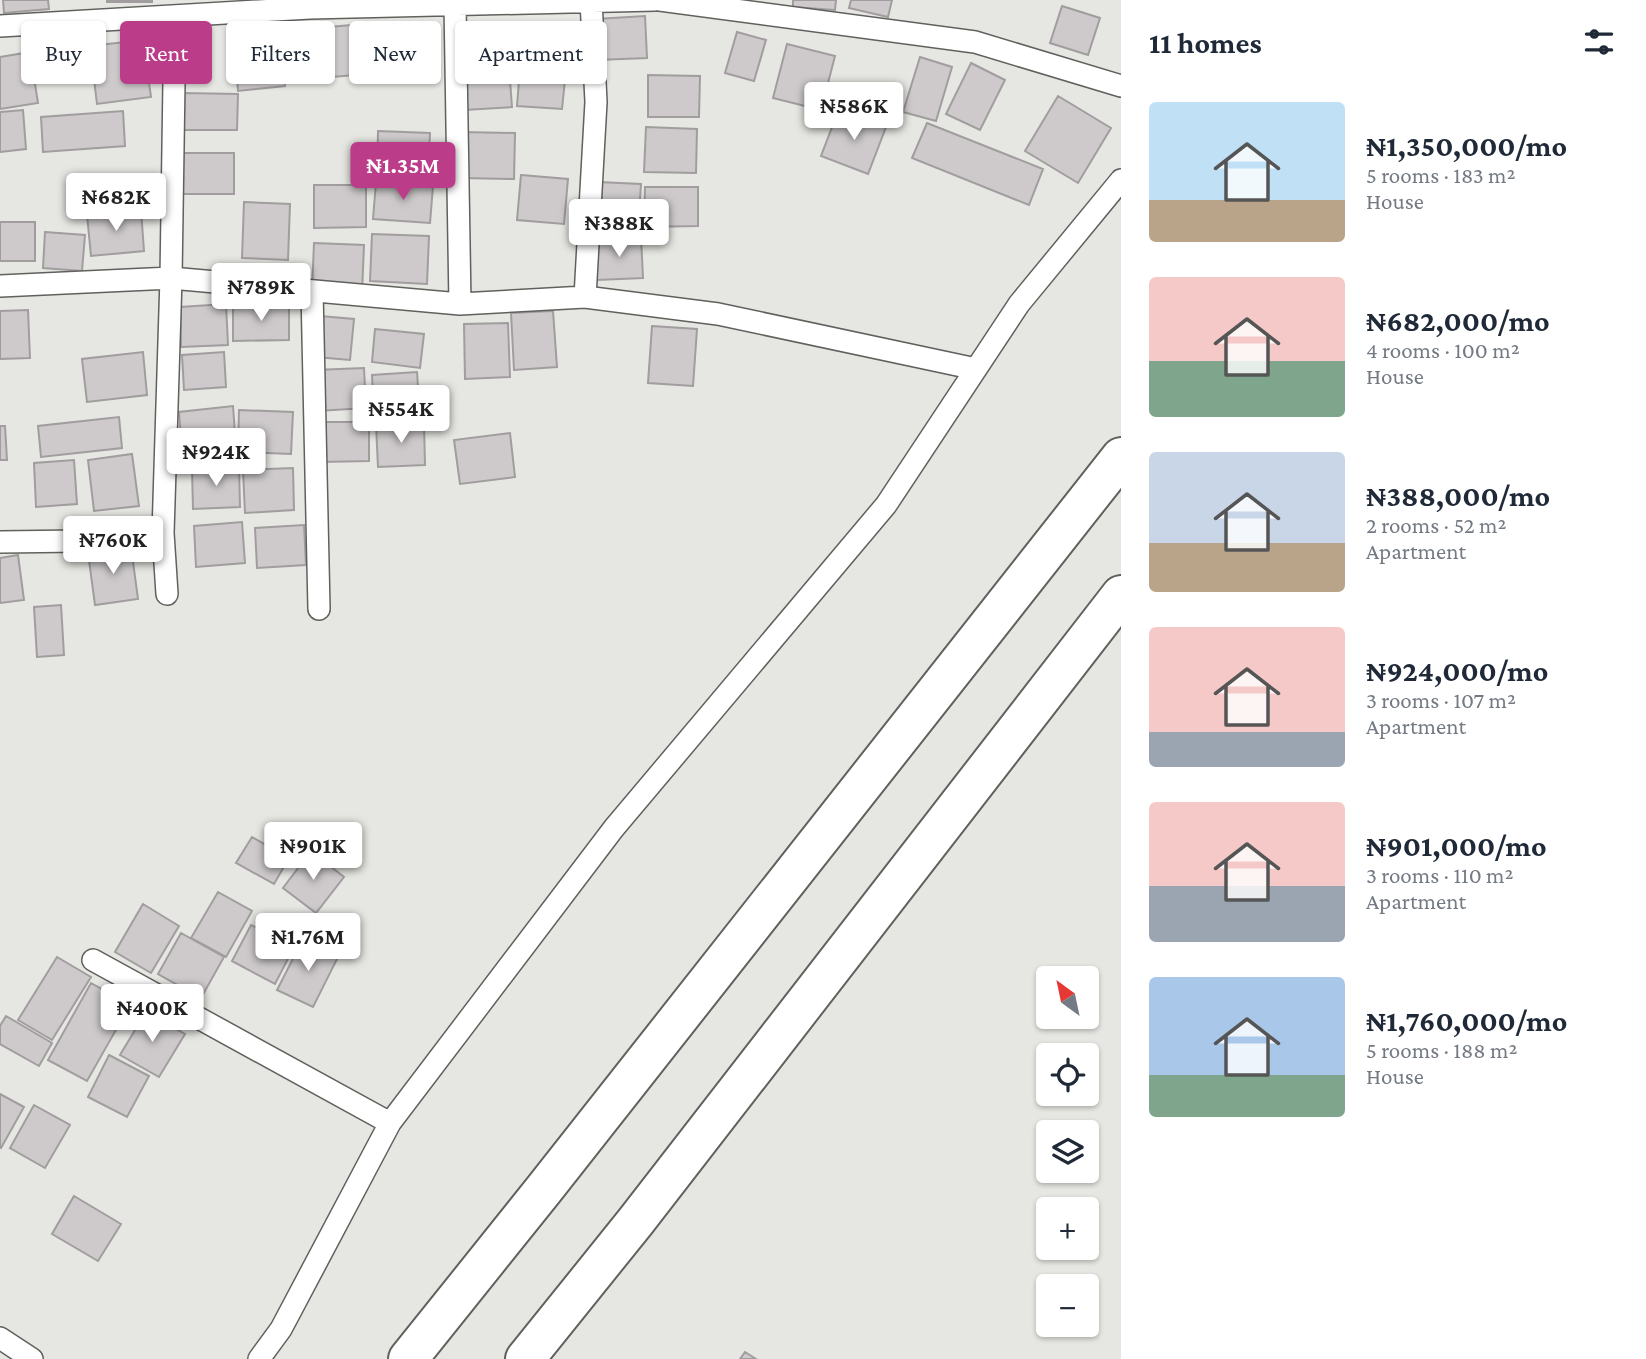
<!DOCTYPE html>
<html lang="en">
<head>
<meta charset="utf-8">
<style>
  body { margin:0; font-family:"Crimson Pro",serif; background:#f2f2f3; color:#1f2937; height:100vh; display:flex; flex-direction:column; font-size:26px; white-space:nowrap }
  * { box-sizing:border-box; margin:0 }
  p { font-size:23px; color:#747a83 }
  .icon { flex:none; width:38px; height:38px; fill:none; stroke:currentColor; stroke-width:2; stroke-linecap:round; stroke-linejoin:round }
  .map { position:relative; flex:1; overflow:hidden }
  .sheet { display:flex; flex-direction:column; background:#fff; width:525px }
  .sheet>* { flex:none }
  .banner { position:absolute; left:21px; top:21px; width:665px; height:63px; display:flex; gap:14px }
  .needle { width:46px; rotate:327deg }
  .tools { position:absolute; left:1036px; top:966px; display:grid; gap:14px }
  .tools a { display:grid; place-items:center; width:63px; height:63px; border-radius:7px; background:#fff; box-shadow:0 2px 5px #0004; font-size:35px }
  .price { position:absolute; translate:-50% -60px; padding:0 16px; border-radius:7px; background:#fff; color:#222; font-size:23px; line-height:46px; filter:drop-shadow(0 2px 4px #0008) }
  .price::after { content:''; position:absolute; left:50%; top:42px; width:21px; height:16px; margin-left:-10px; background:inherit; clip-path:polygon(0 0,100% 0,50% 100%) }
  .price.active { background:#bb3c89; color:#fff }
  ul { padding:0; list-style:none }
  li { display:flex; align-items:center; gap:21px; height:175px; padding:0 28px }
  li span { display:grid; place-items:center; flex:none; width:196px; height:140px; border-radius:7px; color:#555 }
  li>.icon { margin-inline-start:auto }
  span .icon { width:84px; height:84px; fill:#fffc; stroke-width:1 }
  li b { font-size:30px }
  h2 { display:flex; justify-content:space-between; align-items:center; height:84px; padding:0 28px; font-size:30px }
  .chip { padding:0 24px; border-radius:7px; background:#fff; box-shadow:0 2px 5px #0004; font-size:24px; line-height:63px }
  .chip.active { background:#bb3c89; color:#fff }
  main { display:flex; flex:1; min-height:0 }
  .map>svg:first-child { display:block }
</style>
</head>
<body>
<main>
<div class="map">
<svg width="1121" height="1359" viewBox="0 0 1121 1359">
  <rect width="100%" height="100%" fill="#e6e6e2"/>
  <path fill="#cecacc" stroke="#a19d9f" stroke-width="2" d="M3 0H48L49 9 4 13Z
    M107 0H152V2H107Z
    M793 0H836L835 10 793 7Z
    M851 0H892L888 17 849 8Z
    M1062 6 1100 18 1088 55 1050 43Z
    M645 16 647 58 597 60 596 19Z
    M375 23 379 73 332 77 329 27Z
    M430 24 434 70 385 75 380 29Z
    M737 32 766 40 754 81 725 73Z
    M281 38 285 86 238 91 234 42Z
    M143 40 151 97 97 104 90 46Z
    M787 44 835 56 821 110 773 98Z
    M30 52 38 103 0 109V57Z
    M920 57 952 67 936 121 903 112Z
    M971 63 1005 80 980 130 946 114Z
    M509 67 512 107 465 110 462 70Z
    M520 67 566 70 562 109 517 106Z
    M648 75 700 76 699 117H648Z
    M182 93 238 94 237 130H181Z
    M1058 96 1111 128 1078 183 1025 151Z
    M839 109 886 127 868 174 821 156Z
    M23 110 26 149 0 152V112Z
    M123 111 125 146 43 152 41 117Z
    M927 123 1043 169 1029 205 912 158Z
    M646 127 697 129 696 173 644 172Z
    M378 131 430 133 428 177 377 176Z
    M462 132 515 133 514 179 462 178Z
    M181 153H234V194H180Z
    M521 175 568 179 564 224 517 220Z
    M376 182 433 186 430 223 373 219Z
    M598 182 641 184 638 230 596 228Z
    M314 185H366V227L314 228Z
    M645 187H698V226L644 227Z
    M244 202 290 204 288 260 242 258Z
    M141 210 144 251 91 256 87 215Z
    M0 222H35V261H0Z
    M45 232 85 235 82 271 43 268Z
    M372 234 429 236 427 284 370 281Z
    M641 237 643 278 597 280 595 240Z
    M314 243 364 245 362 293 312 291Z
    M226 304 228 345 181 347 180 307Z
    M233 305H289V340L233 341Z
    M28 310 30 358 0 359V311Z
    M553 311 557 367 514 370 511 313Z
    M320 316 354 319 350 360 316 357Z
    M508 323 510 377 465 379 464 324Z
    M652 326 697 329 693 386 648 383Z
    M375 329 424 334 420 368 372 362Z
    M143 352 147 395 87 402 82 359Z
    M224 352 226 387 184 390 182 355Z
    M364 368 366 408 317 411 315 370Z
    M417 372 420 417 374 420 372 375Z
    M233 406 236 447 182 452 179 412Z
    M239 410 293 412 291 454 238 452Z
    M119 417 122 448 41 457 38 426Z
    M319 422H369V461L319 462Z
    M424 424 425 465 378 467 376 425Z
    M0 426H5L7 460H0Z
    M510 433 515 477 460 484 454 440Z
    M132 454 139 506 94 511 88 460Z
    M74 460 77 504 36 507 34 463Z
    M239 467 240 507 193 509 192 469Z
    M293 468 294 510 245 513 243 470Z
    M242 522 245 563 196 567 194 526Z
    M304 525 306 565 257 568 255 528Z
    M131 547 138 599 95 605 88 553Z
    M18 555 24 600 0 603V558Z
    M61 605 64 655 37 657 34 607Z
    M252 837 289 858 274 884 236 863Z
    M311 851 344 877 316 913 283 888Z
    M218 892 252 911 226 957 191 938Z
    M143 904 179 926 151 973 115 952Z
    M267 920 285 930 280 940 294 947 275 984 232 961 251 925 262 930Z
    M181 933 224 957 201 998 158 974Z
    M303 939 338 957 313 1007 277 990Z
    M57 957 91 977 52 1040 18 1020Z
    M91 983 130 1005 87 1081 48 1060Z
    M146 1012 185 1034 159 1077 120 1055Z
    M6 1016 52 1043 39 1066 0 1044V1026Z
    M109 1055 149 1076 127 1117 88 1097Z
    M0 1094 24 1107 1 1148H0Z
    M34 1105 70 1125 45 1168 10 1148Z
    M74 1196 121 1224 98 1261 52 1234Z
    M745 1352 756 1359H740Z"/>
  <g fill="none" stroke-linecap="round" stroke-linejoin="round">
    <defs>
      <path id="street" d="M660 0 975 42 1121 86
        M455 4 460 304
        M0 26 310 8 655 0
        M0 286 171 278 460 304 585 297 718 314 976 369
        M312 291 319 609
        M585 297 596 102 591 0
        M0 542 80 541 163 533
        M167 594 163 533 171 278 175 16
        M93 960 390 1123
        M0 1338 32 1359
        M259 1359 281 1329 390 1123 614 828 886 505 1019 304 1121 180"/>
      <path id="highway" d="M408 1359 545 1188 1121 457
        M525 1359 636 1221 1121 595"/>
    </defs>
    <use href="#street" stroke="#60605d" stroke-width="24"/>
    <use href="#highway" stroke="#60605d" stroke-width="42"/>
    <use href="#street" stroke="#fff" stroke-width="21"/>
    <use href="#highway" stroke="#fff" stroke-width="38"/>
  </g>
</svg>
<div class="tools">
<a><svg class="needle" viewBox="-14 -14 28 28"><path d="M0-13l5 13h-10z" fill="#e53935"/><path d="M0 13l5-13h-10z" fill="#747a83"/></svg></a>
<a><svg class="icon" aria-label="locate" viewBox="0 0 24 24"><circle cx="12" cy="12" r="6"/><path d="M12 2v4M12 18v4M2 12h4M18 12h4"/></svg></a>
<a><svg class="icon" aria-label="layers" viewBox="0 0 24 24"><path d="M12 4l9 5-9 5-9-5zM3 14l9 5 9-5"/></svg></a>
<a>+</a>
<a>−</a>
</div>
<b class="price" style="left:854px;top:142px">₦586K</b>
<b class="price active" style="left:403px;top:202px">₦1.35M</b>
<b class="price" style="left:116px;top:233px">₦682K</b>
<b class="price" style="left:619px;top:259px">₦388K</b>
<b class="price" style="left:261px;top:323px">₦789K</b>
<b class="price" style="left:401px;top:445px">₦554K</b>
<b class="price" style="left:216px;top:488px">₦924K</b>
<b class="price" style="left:113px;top:576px">₦760K</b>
<b class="price" style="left:313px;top:882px">₦901K</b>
<b class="price" style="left:308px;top:973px">₦1.76M</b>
<b class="price" style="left:152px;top:1044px">₦400K</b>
<div class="banner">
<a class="chip">Buy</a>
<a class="chip active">Rent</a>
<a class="chip">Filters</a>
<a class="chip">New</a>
<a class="chip">Apartment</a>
</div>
</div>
<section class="sheet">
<h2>11 homes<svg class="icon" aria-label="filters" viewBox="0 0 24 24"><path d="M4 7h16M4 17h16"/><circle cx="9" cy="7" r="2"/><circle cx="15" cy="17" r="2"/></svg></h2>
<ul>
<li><span style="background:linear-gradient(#bfe0f5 70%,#b9a48a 0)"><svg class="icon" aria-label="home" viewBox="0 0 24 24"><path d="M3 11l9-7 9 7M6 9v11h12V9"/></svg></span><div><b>₦1,350,000/mo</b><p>5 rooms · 183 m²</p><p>House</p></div></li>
<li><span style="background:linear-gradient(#f6c9c9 60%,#7fa58c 0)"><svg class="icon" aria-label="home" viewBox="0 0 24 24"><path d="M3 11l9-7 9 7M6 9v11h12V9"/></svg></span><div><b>₦682,000/mo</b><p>4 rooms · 100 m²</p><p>House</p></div></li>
<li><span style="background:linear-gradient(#c9d6e8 65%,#b9a48a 0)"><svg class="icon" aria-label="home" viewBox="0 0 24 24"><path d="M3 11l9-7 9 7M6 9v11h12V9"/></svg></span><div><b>₦388,000/mo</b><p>2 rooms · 52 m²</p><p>Apartment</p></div></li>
<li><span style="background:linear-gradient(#f6c9c9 75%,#9aa5b1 0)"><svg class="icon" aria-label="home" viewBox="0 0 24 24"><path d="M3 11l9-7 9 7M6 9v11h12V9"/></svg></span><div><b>₦924,000/mo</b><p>3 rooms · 107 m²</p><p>Apartment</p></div></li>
<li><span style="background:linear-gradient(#f6c9c9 60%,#9aa5b1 0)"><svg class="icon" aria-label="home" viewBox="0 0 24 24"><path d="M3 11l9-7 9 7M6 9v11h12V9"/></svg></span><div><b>₦901,000/mo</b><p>3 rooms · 110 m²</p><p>Apartment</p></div></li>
<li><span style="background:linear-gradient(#a9c7e8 70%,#7fa58c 0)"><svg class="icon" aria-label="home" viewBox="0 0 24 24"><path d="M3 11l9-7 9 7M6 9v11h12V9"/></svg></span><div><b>₦1,760,000/mo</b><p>5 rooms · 188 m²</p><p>House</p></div></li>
</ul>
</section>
</main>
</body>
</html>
